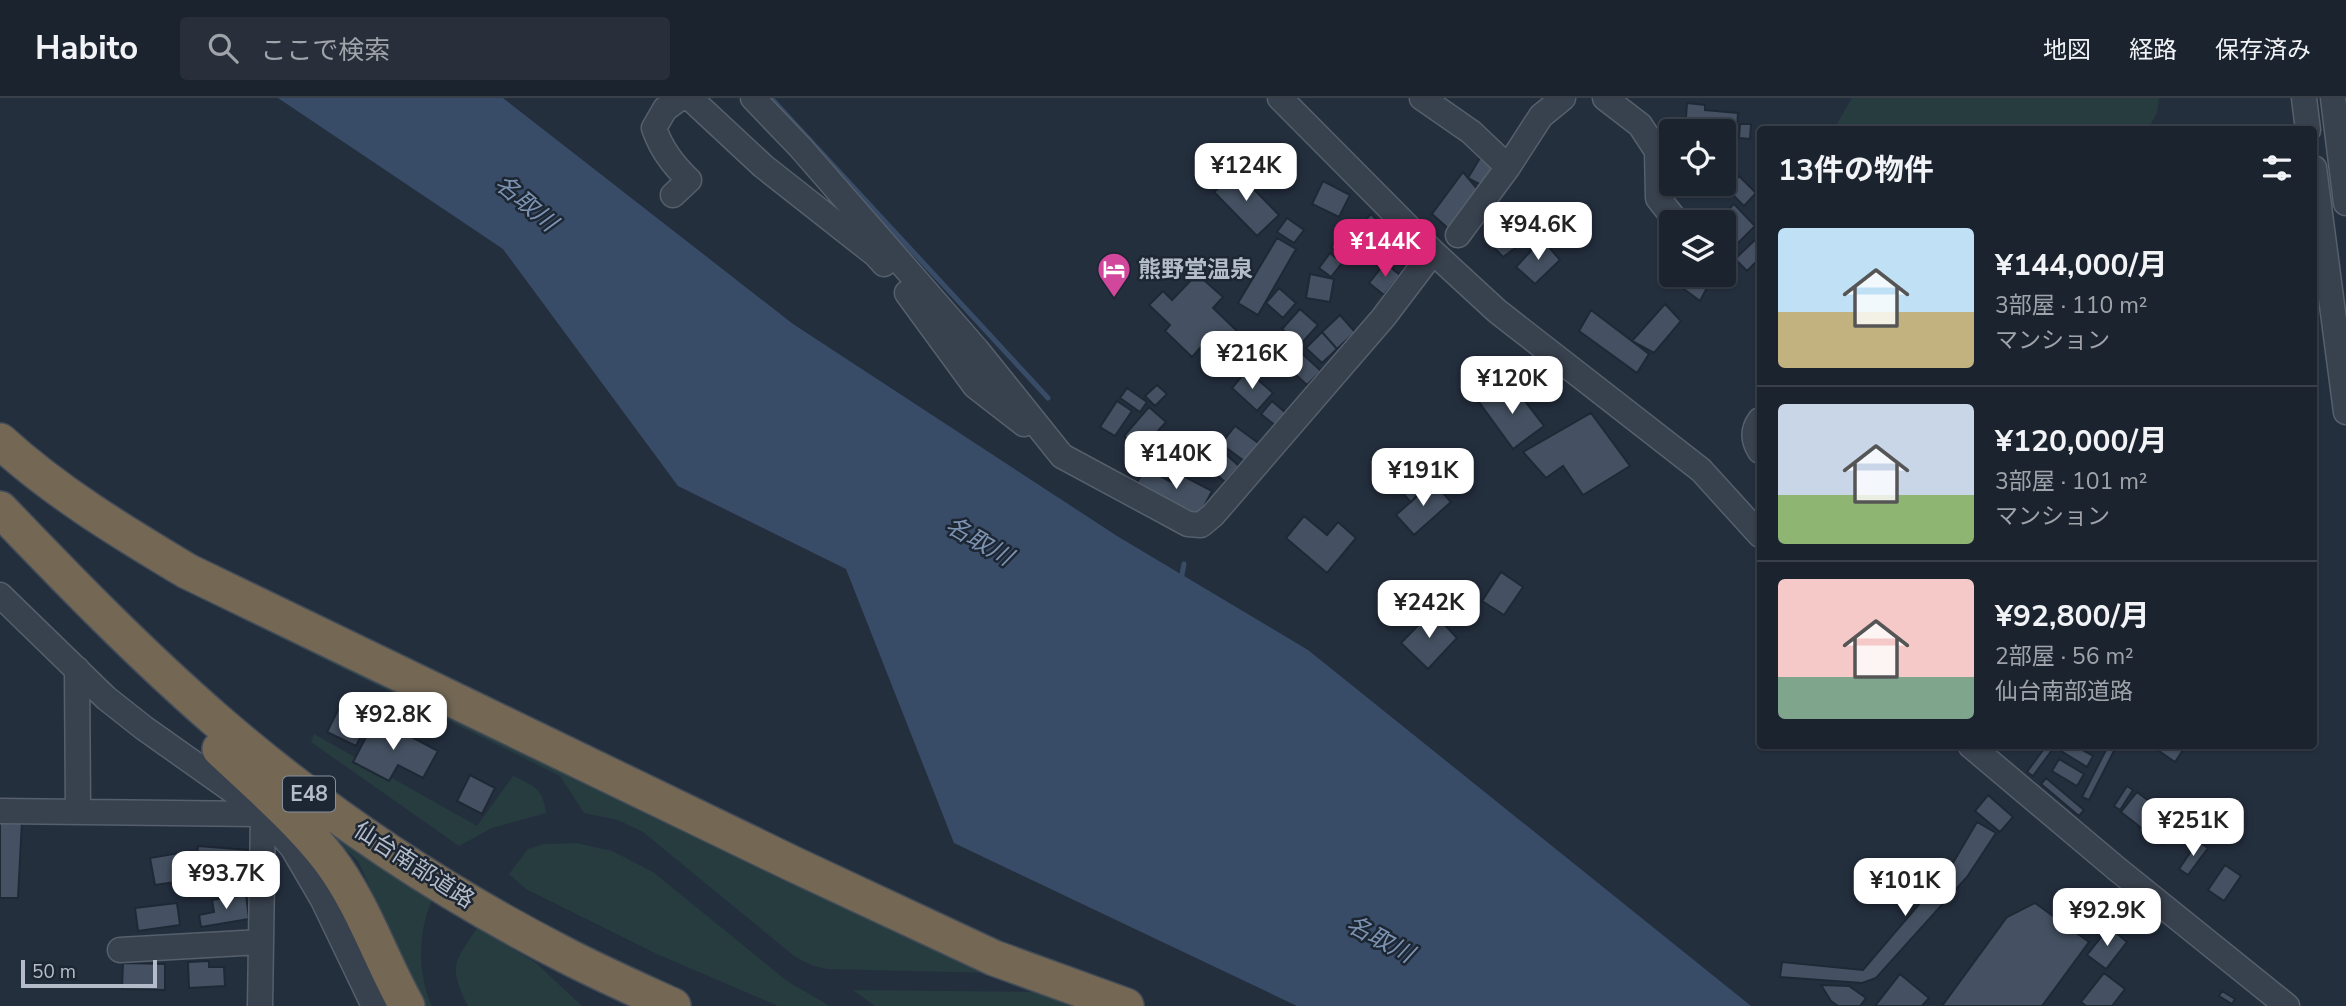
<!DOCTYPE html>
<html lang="ja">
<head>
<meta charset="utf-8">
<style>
  body { margin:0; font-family:"Nunito Sans","Noto Sans JP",sans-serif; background:#282f3a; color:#f1f3f6; height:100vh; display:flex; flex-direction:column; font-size:26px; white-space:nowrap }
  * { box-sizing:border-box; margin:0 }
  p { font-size:23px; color:#a0a4aa }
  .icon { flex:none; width:38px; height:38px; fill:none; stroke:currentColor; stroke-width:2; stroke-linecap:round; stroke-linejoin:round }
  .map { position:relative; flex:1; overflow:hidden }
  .sheet { position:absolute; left:1757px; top:28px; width:560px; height:623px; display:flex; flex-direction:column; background:#1b232e; border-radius:7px; box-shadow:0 2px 5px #0004,0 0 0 2px #39404a }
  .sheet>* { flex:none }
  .fabs { position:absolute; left:1659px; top:21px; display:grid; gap:14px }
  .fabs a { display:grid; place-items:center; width:77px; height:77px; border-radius:7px; background:#1b232e; box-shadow:0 2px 5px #0004,0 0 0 2px #39404a; font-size:35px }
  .scale { position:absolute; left:21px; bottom:18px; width:136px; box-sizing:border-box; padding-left:7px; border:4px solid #b4bcc9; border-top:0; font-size:19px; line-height:24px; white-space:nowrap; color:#b4bcc9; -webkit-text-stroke:5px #1d2633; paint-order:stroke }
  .price { position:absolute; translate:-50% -60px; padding:0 16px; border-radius:14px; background:#fff; color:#222; font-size:23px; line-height:46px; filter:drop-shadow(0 2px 4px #0008) }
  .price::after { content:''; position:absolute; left:50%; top:42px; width:21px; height:16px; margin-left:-10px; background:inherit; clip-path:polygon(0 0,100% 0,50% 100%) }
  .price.on { background:#db2777; color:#fff }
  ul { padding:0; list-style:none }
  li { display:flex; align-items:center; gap:21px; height:175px; padding:0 21px }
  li+li { border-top:2px solid #39404a }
  li span { display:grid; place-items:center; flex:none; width:196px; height:140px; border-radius:7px; color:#555 }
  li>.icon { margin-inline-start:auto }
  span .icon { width:84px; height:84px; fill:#fffc; stroke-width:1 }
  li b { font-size:30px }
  h2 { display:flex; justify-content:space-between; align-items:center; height:84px; padding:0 21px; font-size:30px }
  header { display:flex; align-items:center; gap:42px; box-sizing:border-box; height:98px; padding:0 35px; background:#1b232e; border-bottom:2px solid #39404a }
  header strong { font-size:33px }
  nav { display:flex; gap:38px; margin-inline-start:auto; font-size:24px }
  .search { width:490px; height:63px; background:#282f3a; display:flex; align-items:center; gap:18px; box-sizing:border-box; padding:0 24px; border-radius:7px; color:#a0a4aa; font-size:26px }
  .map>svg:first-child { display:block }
</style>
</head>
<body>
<header>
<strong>Habito</strong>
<div class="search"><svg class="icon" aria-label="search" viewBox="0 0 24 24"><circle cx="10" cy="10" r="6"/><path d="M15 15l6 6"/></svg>ここで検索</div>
<nav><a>地図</a><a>経路</a><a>保存済み</a></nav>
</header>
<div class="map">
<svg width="2346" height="908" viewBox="0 0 2346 908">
  <rect width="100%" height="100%" fill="#242f3e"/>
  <path fill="#263c3f" d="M1852 0H2159L2157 15 2148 31H1834Z
    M224 501 995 875 827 871 811 867 794 858 643 734 618 722 584 715 560 678 231 515Z
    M314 636 477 728 513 678C534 688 543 690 546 715L492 730 459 748 311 644Z
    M340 738 432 802C418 833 417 877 432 908H424L358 763 337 743Z
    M577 745 612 753 653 774 787 883 830 908H778L657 856 526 791 509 776 528 751 544 746Z
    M477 830 535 864 582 908H468C448 868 454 865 477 830Z
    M853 892 1053 894 1085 908H875Z"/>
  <path fill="#394c67" d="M278 0H503L793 226 1117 438 1308 552 1751 908H1297L954 745 846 471 678 388 503 151Z"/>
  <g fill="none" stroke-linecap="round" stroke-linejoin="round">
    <path stroke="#394c67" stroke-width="5" d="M771 0 1048 300
      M1181 482 1184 466"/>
  </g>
  <path fill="#455162" stroke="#1f2835" stroke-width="2" d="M1687 5 1705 7V12L1738 15 1736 47 1724 46V33H1685Z
    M1740 26H1751L1750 41 1739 40Z
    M1480 60 1496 68 1488 91 1468 80Z
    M1236 73 1279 117 1257 138 1214 94Z
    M1463 74 1479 93 1451 133 1432 116Z
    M1739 78 1756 95 1744 108 1727 91Z
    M1323 83 1350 97 1339 119 1312 106Z
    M1734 106 1755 128 1727 156 1724 152V124H1715Z
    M1371 116 1386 131 1374 143 1359 129Z
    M1287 120 1304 132 1294 145 1277 134Z
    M1499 122 1522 145 1503 159 1485 140Z
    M1342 136 1358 149 1346 163 1331 149Z
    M1399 137 1416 153 1403 167 1385 151Z
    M1277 140 1296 151 1258 217 1238 205Z
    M1757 140 1760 143V160L1747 173 1735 161Z
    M1542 141 1560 162 1535 186 1516 169Z
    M1330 155 1342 165 1331 179 1319 170Z
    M1671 160V177H1706L1711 182 1700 203 1661 174Z
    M1385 165 1400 177 1384 197 1369 185Z
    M1197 176 1223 199 1213 210 1237 233 1222 250 1210 239 1192 259 1165 233 1170 227 1149 207 1163 193 1172 202Z
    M1310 176 1334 181 1330 204 1306 200Z
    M1279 190 1296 205 1283 220 1266 205Z
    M1665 206 1681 223 1654 255 1632 243Z
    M1300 211 1318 227 1300 247 1282 231Z
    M1591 212 1649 256 1637 275 1579 233Z
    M1340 217 1355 234 1337 251 1322 234Z
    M1322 234 1337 251 1322 265 1306 250Z
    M1296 250 1321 273 1307 287 1283 265Z
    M1247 272 1273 295 1257 313 1232 290Z
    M1512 286 1544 328 1513 351 1479 304Z
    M1157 287 1167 296 1155 308 1145 298Z
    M1127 290 1147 304 1140 314 1120 300Z
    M1117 303 1132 313 1115 338 1100 329Z
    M1272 303 1287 316 1277 329 1261 316Z
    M1149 309 1166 324 1141 352 1124 338Z
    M1591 315 1630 368 1583 397 1563 368 1546 380 1523 354Z
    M1235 328 1261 347 1247 365 1221 346Z
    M1200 333 1239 368 1225 384 1185 349Z
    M1177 349 1192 361 1185 369 1171 357Z
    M1415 363 1432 380 1411 404 1393 385Z
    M1145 370 1171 384 1176 374 1212 393 1198 420 1135 388Z
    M1433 384 1451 404 1414 437 1396 417Z
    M1304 418 1327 437 1338 424 1356 440 1327 475 1286 440Z
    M1501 474 1523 489 1504 517 1482 503Z
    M1432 513 1457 540 1428 571 1401 545Z
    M339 610 368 624 356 648 327 634Z
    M376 620 438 653 423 680 398 667 389 683 353 664Z
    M2046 648H2055L2033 678 2027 674Z
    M2065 648H2075L2093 658 2087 669 2061 653Z
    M2108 648 2116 649 2089 702 2082 699Z
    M2158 648H2176L2183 652 2175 664 2156 651Z
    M2059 661 2084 676 2077 688 2052 673Z
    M470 677 495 690 482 716 457 703Z
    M2046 680 2084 712 2079 718 2041 686Z
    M2127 688 2133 692 2120 712 2114 708Z
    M2137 694 2180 727 2163 747 2121 714Z
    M1988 697 2013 719 2000 734 1975 713Z
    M0 723H22L18 800H0Z
    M1977 724 1996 735 1967 779 1876 880 1862 885 1780 879 1782 864 1863 872 1950 770Z
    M2198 743 2208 750 2188 777 2179 771Z
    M198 748 249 752 248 776 196 773Z
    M185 754 189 782 155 787 150 760Z
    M2225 767 2241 778 2224 803 2208 792Z
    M246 797 249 821 201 829 199 817 214 814 212 802Z
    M177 805 180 827 138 833 135 810Z
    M2035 805 2089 844 2042 908H1942L2007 819Z
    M2109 829 2127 844 2106 871 2087 857Z
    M209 863V869H224L225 888 189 890 188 864Z
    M123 865 165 866V892L122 891Z
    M2104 875 2125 891 2112 908H2086L2081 904Z
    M1900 876 1929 900 1922 908H1875Z
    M1821 887 1849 888 1866 900 1860 908H1838L1831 903Z
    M2222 893 2235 901 2232 906 2219 898Z"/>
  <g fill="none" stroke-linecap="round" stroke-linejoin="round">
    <defs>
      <path id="minor" d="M690 0 763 68 876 157 884 166
        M753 0 800 49 977 252 1062 358 1188 426 1201 427 1213 417 1383 220 1433 154
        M1280 0 1433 154 1497 213 1701 372 1760 437
        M1422 0 1471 34 1508 69 1458 137
        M1605 0 1640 27 1657 53 1658 100 1677 124
        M2304 0 2308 32
        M2333 0 2346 105
        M1508 69 1541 18 1563 0
        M2314 70 2346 314
        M673 97 689 82C673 67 661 51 654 30L665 11 680 0
        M907 195 975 288 1024 326
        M1760 322C1752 333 1753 342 1760 353
        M0 497 106 600 144 630 257 710 292 749 323 802 374 908
        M77 571 78 713
        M1971 648 2117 771 2287 908
        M0 713 263 716 260 908
        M120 852 259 844"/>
      <path id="highway" d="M0 343C57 395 122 434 187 473L793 766 994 860 1126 908
        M0 411C70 484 140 556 216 622 322 714 442 794 567 858 602 876 638 892 673 908
        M220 651C257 686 298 721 329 761 363 806 380 860 407 908"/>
    </defs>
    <use href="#minor" stroke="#565f6c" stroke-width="27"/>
    <use href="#highway" stroke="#434c59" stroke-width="38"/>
    <use href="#minor" stroke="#38414e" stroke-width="24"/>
    <use href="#highway" stroke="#746855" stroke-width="35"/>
  </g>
  <defs>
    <symbol id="hotel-pin" viewBox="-11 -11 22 30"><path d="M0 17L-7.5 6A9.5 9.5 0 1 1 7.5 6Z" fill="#d1479c" stroke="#1d2633"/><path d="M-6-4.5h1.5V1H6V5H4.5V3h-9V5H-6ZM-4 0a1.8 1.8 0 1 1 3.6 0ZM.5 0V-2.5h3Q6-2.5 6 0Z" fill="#fff"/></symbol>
  </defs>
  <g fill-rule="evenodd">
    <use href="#hotel-pin" x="1095" y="152" width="38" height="52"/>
  </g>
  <g text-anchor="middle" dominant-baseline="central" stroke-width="5" stroke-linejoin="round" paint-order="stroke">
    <rect fill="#1d2633" stroke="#878f9c" stroke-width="2" x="283" y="678.5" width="52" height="35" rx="5"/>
    <g font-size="21" font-weight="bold" fill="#b4bcc9">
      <text x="309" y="696">E48</text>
    </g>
    <g font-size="23" font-weight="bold" fill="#b4bcc9" stroke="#1d2633" text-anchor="start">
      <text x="1138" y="171">熊野堂温泉</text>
    </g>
    <g font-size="23" fill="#b4bcc9" stroke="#1d2633">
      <text transform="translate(414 767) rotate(33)">仙台南部道路</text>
    </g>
    <g font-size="24" font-style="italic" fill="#7c92b1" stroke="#1d2633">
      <text transform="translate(526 105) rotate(40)">名取川</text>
      <text transform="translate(979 443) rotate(30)">名取川</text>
      <text transform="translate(1380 841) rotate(28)">名取川</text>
    </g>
  </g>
</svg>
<div class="fabs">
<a><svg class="icon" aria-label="locate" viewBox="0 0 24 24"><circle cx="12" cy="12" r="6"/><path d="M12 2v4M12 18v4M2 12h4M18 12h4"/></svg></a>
<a><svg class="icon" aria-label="layers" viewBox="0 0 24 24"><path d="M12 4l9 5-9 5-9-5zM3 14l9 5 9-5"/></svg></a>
</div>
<div class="scale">50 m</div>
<b class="price" style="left:1246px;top:105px">¥124K</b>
<b class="price" style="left:1538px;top:164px">¥94.6K</b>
<b class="price on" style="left:1385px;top:181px">¥144K</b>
<b class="price" style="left:1252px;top:293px">¥216K</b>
<b class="price" style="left:1512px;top:318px">¥120K</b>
<b class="price" style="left:1176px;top:393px">¥140K</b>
<b class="price" style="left:1423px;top:410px">¥191K</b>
<b class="price" style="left:1429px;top:542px">¥242K</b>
<b class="price" style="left:393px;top:654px">¥92.8K</b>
<b class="price" style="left:2193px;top:760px">¥251K</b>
<b class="price" style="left:226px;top:813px">¥93.7K</b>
<b class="price" style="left:1905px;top:820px">¥101K</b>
<b class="price" style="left:2107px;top:850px">¥92.9K</b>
<section class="sheet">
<h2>13件の物件<svg class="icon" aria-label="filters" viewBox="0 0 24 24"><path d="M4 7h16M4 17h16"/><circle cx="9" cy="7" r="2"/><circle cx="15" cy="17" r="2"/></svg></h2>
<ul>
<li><span style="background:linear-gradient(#bfe0f5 60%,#c2b280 0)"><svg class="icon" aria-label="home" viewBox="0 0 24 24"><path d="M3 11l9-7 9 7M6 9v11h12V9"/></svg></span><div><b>¥144,000/月</b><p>3部屋 · 110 m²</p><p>マンション</p></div></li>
<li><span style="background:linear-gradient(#c9d6e8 65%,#8fb573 0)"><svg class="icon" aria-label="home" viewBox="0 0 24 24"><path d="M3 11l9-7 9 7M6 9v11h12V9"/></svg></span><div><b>¥120,000/月</b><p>3部屋 · 101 m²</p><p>マンション</p></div></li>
<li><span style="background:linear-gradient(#f6c9c9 70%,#7fa58c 0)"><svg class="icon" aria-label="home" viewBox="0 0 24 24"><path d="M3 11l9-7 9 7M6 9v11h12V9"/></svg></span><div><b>¥92,800/月</b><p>2部屋 · 56 m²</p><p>仙台南部道路</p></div></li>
</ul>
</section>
</div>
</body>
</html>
